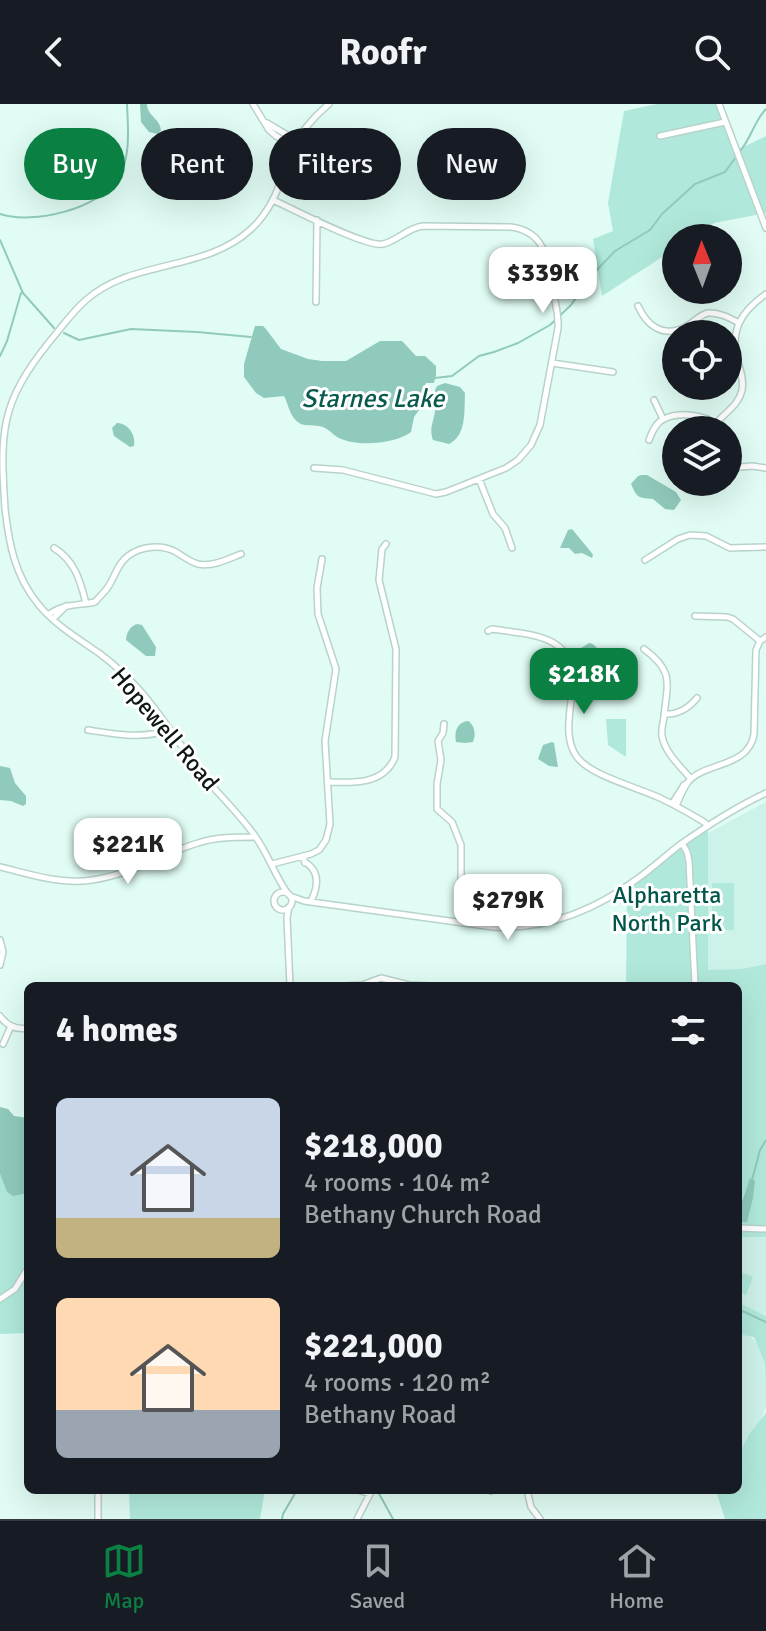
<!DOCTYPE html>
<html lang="en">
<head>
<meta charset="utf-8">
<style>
  body { margin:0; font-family:Signika,sans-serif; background:#242831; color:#f1f3f6; height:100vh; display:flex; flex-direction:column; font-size:30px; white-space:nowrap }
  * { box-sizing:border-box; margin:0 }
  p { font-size:26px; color:#9ea1a6 }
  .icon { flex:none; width:44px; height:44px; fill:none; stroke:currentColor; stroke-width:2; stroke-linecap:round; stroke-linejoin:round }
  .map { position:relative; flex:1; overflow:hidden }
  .sheet { position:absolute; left:24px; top:878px; width:718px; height:512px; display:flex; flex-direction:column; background:#171b24; border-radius:12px; box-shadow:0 8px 32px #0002 }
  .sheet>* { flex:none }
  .guide { position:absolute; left:24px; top:24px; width:718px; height:72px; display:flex; gap:16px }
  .needle { width:52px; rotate:359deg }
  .tools { position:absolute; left:662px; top:120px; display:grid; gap:16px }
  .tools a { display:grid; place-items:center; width:80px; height:80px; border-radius:50%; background:#171b24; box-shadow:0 8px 32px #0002; font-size:40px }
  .price { position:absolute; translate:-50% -68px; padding:0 18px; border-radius:16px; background:#fff; color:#222; font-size:26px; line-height:52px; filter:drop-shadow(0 2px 4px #0008) }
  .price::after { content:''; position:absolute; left:50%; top:48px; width:24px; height:18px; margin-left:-12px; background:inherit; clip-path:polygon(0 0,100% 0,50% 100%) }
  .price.on { background:#0b8043; color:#fff }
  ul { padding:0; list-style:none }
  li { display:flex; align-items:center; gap:24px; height:200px; padding:0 32px }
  li span { display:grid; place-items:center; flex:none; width:224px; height:160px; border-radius:12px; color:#555 }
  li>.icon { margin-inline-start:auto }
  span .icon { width:96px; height:96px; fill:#fffc; stroke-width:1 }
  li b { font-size:34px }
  h2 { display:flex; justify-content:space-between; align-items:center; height:96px; padding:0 32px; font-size:34px }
  .tag { padding:0 28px; border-radius:36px; background:#171b24; box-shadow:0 8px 32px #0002; font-size:28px; line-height:72px }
  .tag.on { background:#0b8043; color:#fff }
  header { display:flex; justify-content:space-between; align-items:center; height:104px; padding:0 32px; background:#171b24; font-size:36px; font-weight:800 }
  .menu { display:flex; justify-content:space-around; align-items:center; height:112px; border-top:2px solid #363941; background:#171b24; font-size:22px; color:#9ea1a6 }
  .menu a { display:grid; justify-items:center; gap:4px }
  .menu .on { color:#0b8043 }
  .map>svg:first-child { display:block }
</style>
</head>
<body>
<header><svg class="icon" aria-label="back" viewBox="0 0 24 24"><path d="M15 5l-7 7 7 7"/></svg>Roofr<svg class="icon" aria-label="search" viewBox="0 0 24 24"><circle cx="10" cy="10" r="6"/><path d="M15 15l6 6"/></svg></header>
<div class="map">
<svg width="766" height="1415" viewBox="0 0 766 1415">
  <rect width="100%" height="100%" fill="#e0fcf4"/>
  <path fill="#cdf2e9" d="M766 698V860L741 865 708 866V729Z
    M738 1133H766V1212L738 1198Z
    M738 1225H743L766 1249V1303L747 1349 738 1358Z"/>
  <path fill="#b0e9db" d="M657 0H718L733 48 766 32V109L714 119 691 134H676V144L602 192 593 135 613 127 608 99 624 7Z
    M606 615H626V653L608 641Z
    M708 725V866L741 865 766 860V1133H738V882H626L627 783 680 742Z
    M712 779H734V826H712Z
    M0 1070 7 1087 28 1089V1229L0 1230Z
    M738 1167 753 1173 746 1191 738 1188Z
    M738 1198 766 1212V1279L765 1259 754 1233 738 1230Z
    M766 1309V1415H725L717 1390 720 1386H738V1352L750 1329Z
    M129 1386H265L260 1415H130Z"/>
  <path fill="#90cabc" d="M140 0H147C147 12 161 15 161 27L158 30 149 28 141 18Z
    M255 222H263L266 225 281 245 308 255 322 257H346L380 237H402L416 252H425L436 262V271L434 279H426L425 281 424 299 414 313 411 328C396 340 357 343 339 334 333 331 330 326 323 323 315 320 306 323 299 319 289 312 289 301 284 292L264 294 256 289 244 273V260Z
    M445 279 460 283 465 289C464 307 467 331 449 340L433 336C429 325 433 319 435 308 436 301 435 293 435 286L437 282Z
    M117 319C128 319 136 331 134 342L130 343 114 332 112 324Z
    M642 371H647L676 388 681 396 674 406 665 405 653 395C637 394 637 393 631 380L638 372Z
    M572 425 591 448 593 451 592 454 582 449 575 450 569 444H560L568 426Z
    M137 520 142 521 156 543 155 552H146L126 536C126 530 130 522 137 520Z
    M589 539C596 539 600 549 601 554L599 556C591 556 581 554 578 546Z
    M468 617C475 621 476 631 473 638L465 639 456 638C454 628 457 618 468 617Z
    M552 638 554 639 558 663 549 662 538 655 543 641Z
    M0 662 10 664 15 679 26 692V700L23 702 11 697 0 696Z
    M0 1003 8 1005 14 1012 28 1014V1089L13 1092 7 1088 0 1070Z
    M751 1074 755 1077 753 1094 747 1118H738C738 1102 746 1091 749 1076Z"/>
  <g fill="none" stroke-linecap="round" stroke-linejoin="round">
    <path stroke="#90cabc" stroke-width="2" d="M740 47C751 35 754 17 766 5
      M0 110C32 121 101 105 119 73 131 52 128 24 127 0
      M0 136 23 189 54 224
      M64 229 79 236 131 225 197 228 251 233
      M0 252 7 237 21 189
      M435 274 452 272 479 252 494 248 518 239 550 221 571 201 592 171 615 147 650 126 662 110 695 80 725 68 736 53
      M752 1076 760 1046 766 1036
      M738 1205 766 1218
      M377 1386 393 1415
      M282 1415 283 1410 297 1386"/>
    <defs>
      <path id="minor" d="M253 0 269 26 276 32 294 42
        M719 0 766 124
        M267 19 297 37
        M660 32 725 18
        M273 96C293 105 367 144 383 140 397 137 407 124 423 122L511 123C547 128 547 157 553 186 555 199 559 211 558 224L540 321 531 341 518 356 506 364 446 388 436 390 343 366 314 364
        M316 198 317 116
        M638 202C647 222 663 234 685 223 693 219 699 211 708 209 719 208 730 214 739 219
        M552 259 613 268
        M654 296 663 315
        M711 326C720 311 738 304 742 286 744 276 740 265 737 255 730 225 742 207 766 190
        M649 336C652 328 656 318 664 315 678 308 704 310 715 320
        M728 364 752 362 766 364
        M479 375 493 410 505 424 512 444
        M54 444C75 457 80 476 86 499
        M645 456 678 435 690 431 706 432 730 444 766 443
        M48 511C63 499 78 502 95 498 99 493 104 489 108 483 115 473 117 460 128 452 141 442 161 440 176 448 183 452 190 458 198 460 213 463 228 455 241 450
        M695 512 727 513 733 515 760 537
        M53 515 66 502
        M488 527 492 525C511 528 535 529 552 538 596 562 552 619 577 653 591 672 637 683 660 694 675 701 689 709 704 718L708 722
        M644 545C675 568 667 579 664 613 663 619 661 626 662 632 665 649 681 663 691 675
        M664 610C678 611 688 605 697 594
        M444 620 443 629 438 637 441 656 437 680V705L452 718 461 741V819
        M88 626C113 630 145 636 169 625
        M328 678C353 679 384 681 395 653L396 545 379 476 382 445 386 440
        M672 700 684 681
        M676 702C679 695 683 685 688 678 704 658 749 664 754 630L756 546 760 537 766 533
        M682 739 687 748 689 757 695 882
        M303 752C307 766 302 753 311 763 320 773 316 787 311 797
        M272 760 311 750 319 746 326 736 330 720 325 637 336 565 318 510 317 484 322 455
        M0 763C30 770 61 781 92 776 130 771 163 749 198 739 216 733 235 733 254 733
        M274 797a9 9 0 1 1 18 0a9 9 0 1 1-18 0Z
        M288 790C275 772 268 750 255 732 239 709 218 690 200 668 181 642 164 615 143 590 130 575 115 561 99 549 77 534 54 520 38 500 15 472 9 440 5 405 0 327 0 299 50 237 62 223 72 208 86 196 132 155 204 168 250 126 276 103 282 71 295 41 302 26 316 11 329 0
        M290 792 304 797 493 823C546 826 595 806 637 775 653 764 666 751 681 740 708 721 736 703 766 689
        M289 803 287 814 290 882
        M0 836 3 848 0 861
        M345 882 362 881 381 874 409 881 430 882
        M432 882H450
        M0 912C7 922 16 926 28 924
        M3 940 11 922
        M738 1124 766 1125
        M0 1195 15 1185 28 1164
        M98 1386V1415
        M358 1386 370 1390
        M527 1386 531 1403 540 1415
        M491 1387 493 1386
        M357 1415 372 1386"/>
    </defs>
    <use href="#minor" stroke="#b7d3cc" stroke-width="8"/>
    <use href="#minor" stroke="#fff" stroke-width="5"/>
  </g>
  <g text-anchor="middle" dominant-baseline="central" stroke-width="6" stroke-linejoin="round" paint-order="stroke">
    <g font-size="24" fill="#0d1715" stroke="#fff">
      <text transform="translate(165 625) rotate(50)">Hopewell Road</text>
    </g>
    <g font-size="24" fill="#01564a" stroke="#fff">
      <text x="667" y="791">Alpharetta<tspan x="667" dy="28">North Park</tspan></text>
    </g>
    <g font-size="26" font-style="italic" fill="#085a4d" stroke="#fff">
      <text x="373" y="295">Starnes Lake</text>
    </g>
  </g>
</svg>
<div class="tools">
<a><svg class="needle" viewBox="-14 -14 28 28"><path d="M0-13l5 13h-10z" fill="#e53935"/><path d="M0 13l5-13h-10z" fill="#9ea1a6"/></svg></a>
<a><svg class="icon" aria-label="locate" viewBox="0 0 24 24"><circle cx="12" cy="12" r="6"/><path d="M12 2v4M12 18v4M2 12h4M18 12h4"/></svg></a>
<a><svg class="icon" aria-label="layers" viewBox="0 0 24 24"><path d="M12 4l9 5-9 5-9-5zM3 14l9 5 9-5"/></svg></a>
</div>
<b class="price" style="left:543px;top:211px">$339K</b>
<b class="price on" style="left:584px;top:612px">$218K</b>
<b class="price" style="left:128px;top:782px">$221K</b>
<b class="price" style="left:508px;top:838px">$279K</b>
<div class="guide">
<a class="tag on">Buy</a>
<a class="tag">Rent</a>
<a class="tag">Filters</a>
<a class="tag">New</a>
</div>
<section class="sheet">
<h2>4 homes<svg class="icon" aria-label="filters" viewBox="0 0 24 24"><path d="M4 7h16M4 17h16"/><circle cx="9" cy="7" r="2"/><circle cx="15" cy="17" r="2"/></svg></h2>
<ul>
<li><span style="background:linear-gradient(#c9d6e8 75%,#c2b280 0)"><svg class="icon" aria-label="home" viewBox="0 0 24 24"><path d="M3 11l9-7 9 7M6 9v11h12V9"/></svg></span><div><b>$218,000</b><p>4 rooms · 104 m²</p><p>Bethany Church Road</p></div></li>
<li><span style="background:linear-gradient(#ffd9b3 70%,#9aa5b1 0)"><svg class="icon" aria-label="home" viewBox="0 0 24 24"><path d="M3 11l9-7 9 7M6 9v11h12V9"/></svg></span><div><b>$221,000</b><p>4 rooms · 120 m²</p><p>Bethany Road</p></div></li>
</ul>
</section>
</div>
<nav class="menu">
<a class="on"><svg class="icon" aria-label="map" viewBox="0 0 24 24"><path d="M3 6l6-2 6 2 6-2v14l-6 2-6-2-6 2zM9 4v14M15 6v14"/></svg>Map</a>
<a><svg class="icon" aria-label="saved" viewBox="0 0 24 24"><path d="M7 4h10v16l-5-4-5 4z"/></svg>Saved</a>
<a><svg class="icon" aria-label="home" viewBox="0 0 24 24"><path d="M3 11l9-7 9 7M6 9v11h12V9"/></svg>Home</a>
</nav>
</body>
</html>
